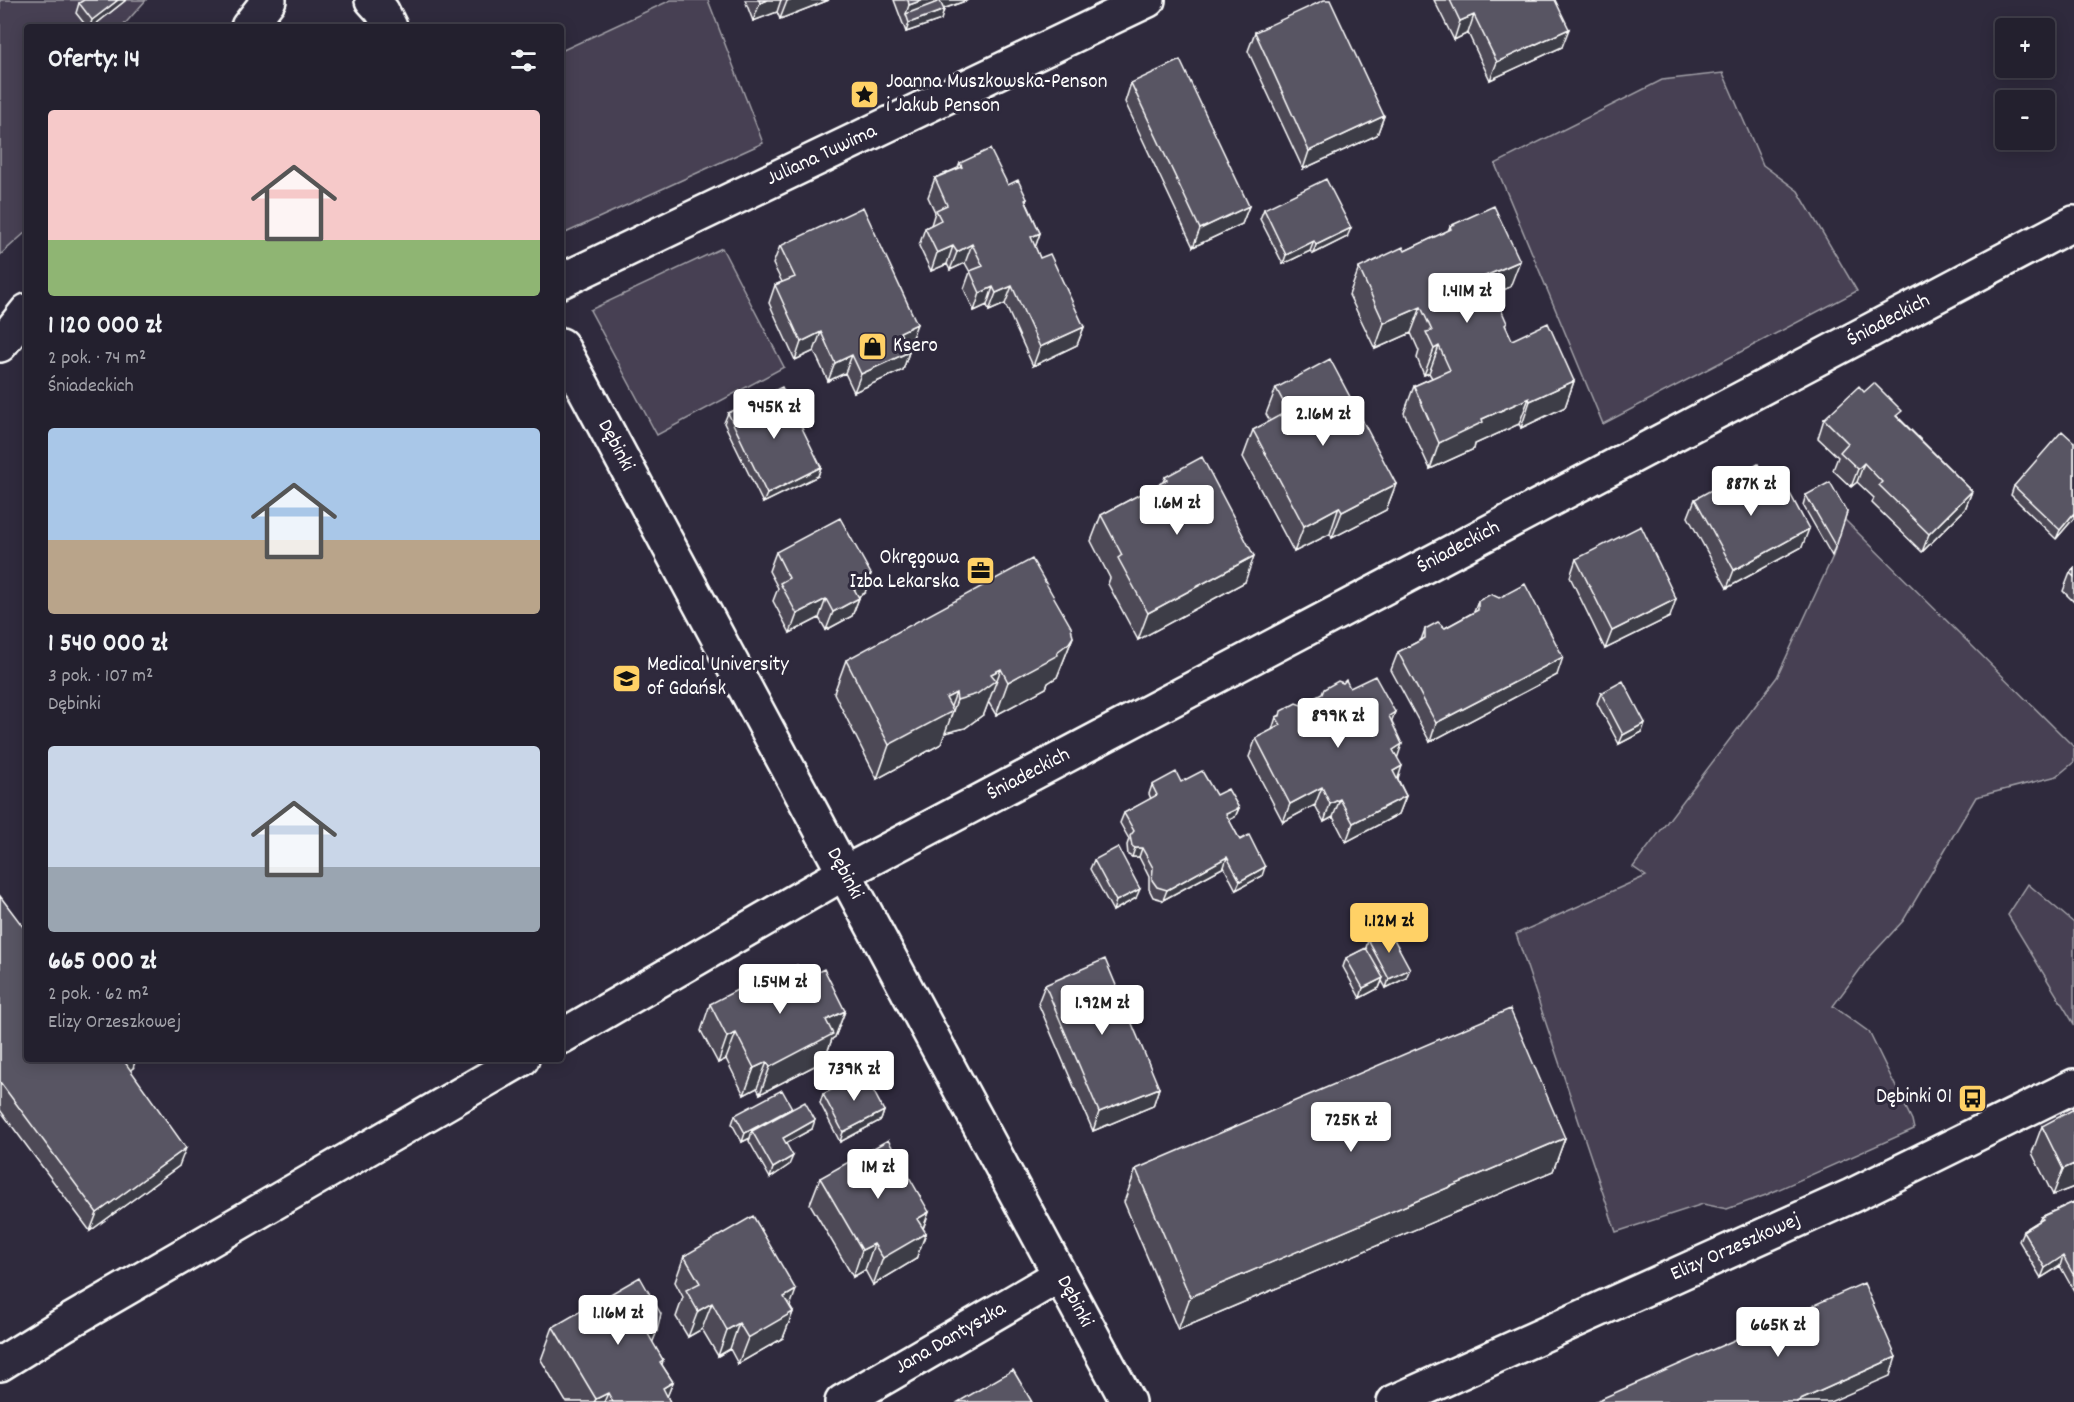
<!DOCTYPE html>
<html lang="pl">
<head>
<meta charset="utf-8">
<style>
  body { margin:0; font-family:Dekko,sans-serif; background:#2b2836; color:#f1f3f6; height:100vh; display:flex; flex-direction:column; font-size:22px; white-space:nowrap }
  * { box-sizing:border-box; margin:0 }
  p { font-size:20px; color:#a3a3aa }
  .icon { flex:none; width:33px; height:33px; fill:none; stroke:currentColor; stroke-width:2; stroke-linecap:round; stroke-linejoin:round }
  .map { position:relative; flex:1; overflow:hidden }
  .details { position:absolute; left:24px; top:24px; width:540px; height:1038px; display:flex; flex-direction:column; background:#23202e; border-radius:6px; box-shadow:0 3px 15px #0003,0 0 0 2px #403e4a }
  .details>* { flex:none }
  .fabs { position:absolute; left:1995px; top:18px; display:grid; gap:12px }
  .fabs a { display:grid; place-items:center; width:60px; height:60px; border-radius:6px; background:#23202e; box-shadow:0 3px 15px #0003,0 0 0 2px #403e4a; font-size:30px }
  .price { position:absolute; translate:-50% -51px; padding:0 14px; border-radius:6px; background:#fff; color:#222; font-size:20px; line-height:39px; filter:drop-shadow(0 2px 3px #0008) }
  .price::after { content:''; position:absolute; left:50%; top:36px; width:18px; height:14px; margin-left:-9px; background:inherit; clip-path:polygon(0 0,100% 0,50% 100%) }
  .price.active { background:#ffd166; color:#111 }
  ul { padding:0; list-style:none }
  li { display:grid; align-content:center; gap:12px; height:318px; padding:0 24px }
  li span { display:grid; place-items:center; height:186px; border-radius:6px; color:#555 }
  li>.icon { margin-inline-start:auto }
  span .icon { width:108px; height:108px; fill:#fffc; stroke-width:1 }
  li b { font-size:26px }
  h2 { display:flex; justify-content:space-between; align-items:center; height:72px; padding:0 24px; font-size:26px }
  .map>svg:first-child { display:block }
</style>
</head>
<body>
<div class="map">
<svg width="2074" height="1402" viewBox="0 0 2074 1402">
  <rect width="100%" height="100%" fill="#2f2a3d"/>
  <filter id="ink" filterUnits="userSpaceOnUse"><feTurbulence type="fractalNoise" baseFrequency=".0167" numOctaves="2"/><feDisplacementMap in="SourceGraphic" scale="12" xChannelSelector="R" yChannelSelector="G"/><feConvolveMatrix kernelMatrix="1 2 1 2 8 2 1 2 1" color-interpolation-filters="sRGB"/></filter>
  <g filter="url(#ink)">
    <path fill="#464152" stroke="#a2a0a8" stroke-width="1.5" d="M0 0H146L122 27H27V231L0 255Z
      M671 0H708L763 143 561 235V51Z
      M1723 73 1763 165 1798 191 1857 291 1603 424 1495 164 1662 80Z
      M722 248 784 367 657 435 590 310Z
      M1844 519 2074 747V762L2057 776 1976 797 1903 921 1867 960 1833 1006 1869 1032 1912 1120 1914 1129 1766 1195 1727 1209 1703 1204 1616 1232 1516 934 1646 876 1633 867 1777 677 1833 556Z
      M2028 884 2074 923V1024L2008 915Z"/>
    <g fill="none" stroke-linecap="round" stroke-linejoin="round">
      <defs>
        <path id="minor" d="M372 0 382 11 390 27
          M248 27 269 0
          M561 281 1148 0
          M0 345 27 311
          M561 345 1128 1402
          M561 1037 844 873 2074 223
          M0 1364 63 1325 522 1059
          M842 1402 1060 1275
          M1394 1402 1851 1196 2074 1086"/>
      </defs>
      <use href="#minor" stroke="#fff" stroke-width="38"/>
      <use href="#minor" stroke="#2f2a3d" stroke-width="33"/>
    </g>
    <path fill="#4d4956" stroke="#fff" stroke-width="1.5" d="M126 0 92 27H87L76 13 79 3Z
      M745 0H829L780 19 777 12 753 21Z
      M894 0H968L943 9 941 20 906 32Z
      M1434 0H1555L1562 47 1490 80 1468 33 1454 40Z
      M1255 32 1384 116 1377 135 1303 169 1248 51Z
      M1131 83 1249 206 1242 224 1193 247 1125 102Z
      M960 163 1008 185 1027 199 1026 201 1040 233 1035 247 1040 258 1084 327 1077 345 1033 366 1005 304 989 311 987 305 974 311 964 289 970 272 965 263 950 270 947 264 931 271 919 246 925 228 931 225 935 212 928 197 935 178 958 168Z
      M1264 209 1347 237 1313 254 1310 251 1283 264 1260 219Z
      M1450 226 1510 287 1494 294 1506 327 1512 340 1574 381 1565 407 1521 428 1519 424 1475 444 1474 449 1430 469 1404 413 1414 386 1432 378 1429 373 1424 375 1417 358 1419 351 1411 333 1375 349 1349 295 1359 268 1405 251 1448 231Z
      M780 246 910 343 906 345 909 352 903 370 854 392 845 373 828 381 814 351 795 360 769 303 775 285 782 282 773 264Z
      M1276 388 1396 484 1386 510 1332 538 1330 534 1294 552 1243 457 1253 430 1270 421 1266 414Z
      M1864 392 1899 418 1972 491 1965 509 1922 552 1872 503 1874 498 1857 482 1851 487 1833 470 1838 457 1818 438 1824 419Z
      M728 413 821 467 818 476 763 503 724 423Z
      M2074 442V518L2056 539 2011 495 2014 486Z
      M1165 477 1245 582 1138 640 1108 584 1110 578 1091 541 1101 515 1163 482Z
      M1774 494 1802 547 1727 588 1688 517 1695 499Z
      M1806 495 1847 512 1832 556 1803 505Z
      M776 552 865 593 858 596 859 598 852 616 826 630 819 618 790 633 773 601 778 588 769 571Z
      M1576 559 1670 617 1605 649 1570 577Z
      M2074 568V602L2063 591 2070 573Z
      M1478 601 1557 675 1430 742 1391 670 1398 652 1421 640 1425 629 1445 628 1474 612Z
      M1073 637 1057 677 1048 683 1046 688 996 715 989 703H988L984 714 965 728 945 733 941 744 877 779 834 693 846 660Z
      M1350 688 1392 722 1397 757 1398 779 1406 796 1399 814 1346 842 1333 817 1324 822 1315 805 1283 822 1249 757 1256 738 1272 730 1276 717 1301 705Z
      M1601 693 1642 732 1619 744 1597 703Z
      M1181 782 1216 795 1239 808 1235 817 1229 820 1240 840 1262 876 1236 890 1224 867 1163 900 1153 897 1149 889V877L1139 857H1132L1128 855 1127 845 1129 839 1120 823 1124 813 1151 799 1149 794 1152 785Z
      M1094 860 1136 898 1113 911 1090 869Z
      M0 896 27 1059 133 1068 130 1070 179 1166 90 1231 0 1110Z
      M1368 940 1406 978 1386 988 1382 981 1379 988 1360 998 1343 967 1346 958 1366 948Z
      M804 979 845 1011 835 1037 832 1039 824 1061 760 1094 757 1088 744 1095 726 1059 718 1063 701 1031 710 1004 765 982Z
      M1045 985 1159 1088 1153 1106 1093 1131 1038 1003Z
      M823 1094 884 1111 881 1120 840 1142 820 1103Z
      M792 1108 791 1110 812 1129 786 1143 789 1165 770 1178 749 1141 750 1138 742 1142 732 1124 735 1115Z
      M2042 1126 2074 1187 2053 1195 2032 1153Z
      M1565 1138 1553 1171 1178 1330 1124 1202 1136 1169Z
      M820 1178 929 1212 923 1229 926 1233 916 1259 873 1285 865 1270 853 1277 810 1204Z
      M2074 1202V1291L2060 1266 2041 1278 2019 1241 2023 1231 2039 1221 2041 1217Z
      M684 1256 790 1307 793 1312 783 1338 738 1364 730 1349 718 1356 702 1329 688 1337 676 1317 683 1297 675 1282Z
      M553 1327 657 1331 652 1342 663 1360 662 1365 673 1382 667 1396 670 1402H566L541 1360Z"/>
    <path fill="#3e3c46" stroke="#fff" stroke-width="1.5" d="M118 0H126L92 27H90L92 20Z
      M768 0H781L777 12 753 21 760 3Z
      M789 0H829L780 19 787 1Z
      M923 0H968L909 21 906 14 909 5Z
      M944 10 941 20 906 32 909 23Z
      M1474 15 1468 33 1454 40 1460 21Z
      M1569 29 1562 47 1490 80 1497 62Z
      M1384 116 1377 135 1303 169 1309 151Z
      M1249 206 1242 224 1193 247 1200 229Z
      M1351 228 1347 237 1313 254 1316 245Z
      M1040 233 1034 251 1031 237Z
      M1314 241 1310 251 1283 264 1286 255Z
      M972 244 965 263 950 270 957 252Z
      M953 246 947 264 931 271 937 253Z
      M1520 261 1510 287 1473 303 1483 277Z
      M1012 286 1005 304 989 311 996 293Z
      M993 287 987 305 974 311 980 293Z
      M1421 307 1411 333 1375 349 1384 323Z
      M917 324 910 343 893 351 900 332Z
      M1084 327 1077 345 1033 366 1040 347Z
      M821 332 814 351 795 360 801 342Z
      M1439 346 1429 373 1424 375 1434 349Z
      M909 352 903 370 854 392 861 374Z
      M852 355 845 373 828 381 835 363Z
      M1574 381 1565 407 1521 428 1530 401Z
      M1529 398 1519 424 1475 444 1474 449 1430 469 1439 443 1482 419Z
      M1864 463 1857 482 1851 487 1858 469Z
      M821 467 818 476 763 503 767 494Z
      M1396 484 1386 510 1332 538 1342 512Z
      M1972 491 1965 509 1922 552 1929 534Z
      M1339 507 1330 534 1294 552 1304 526Z
      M2074 513V518L2056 539 2060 530Z
      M1809 529 1802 547 1727 588 1734 570Z
      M1254 556 1245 582 1138 640 1148 613Z
      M871 574 865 593 845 604 852 585Z
      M859 598 852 616 826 630 833 612Z
      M826 599 819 618 790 633 797 614Z
      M1676 599 1670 617 1605 649 1612 631Z
      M1073 637 1057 677 1048 683 1046 688 996 715 1008 682 1057 652Z
      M1563 657 1557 675 1430 742 1436 723Z
      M1001 669 984 714 965 728 945 733 957 700 991 674Z
      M956 693 948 714 953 711 941 744 877 779 889 745 946 698Z
      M1395 712 1388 731 1389 716Z
      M1645 723 1642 732 1619 744 1623 735Z
      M1402 744 1396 762 1393 750Z
      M1402 766 1396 784 1393 771Z
      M1322 787 1315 805 1283 822 1290 804Z
      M1406 796 1399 814 1346 842 1353 823Z
      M1340 799 1333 817 1324 822 1330 804Z
      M1239 808 1235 817 1223 823 1226 814Z
      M1135 848H1142L1139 857H1132Z
      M1227 857 1224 867 1163 900 1167 890Z
      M1265 867 1262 876 1236 890 1240 881Z
      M1140 889 1136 898 1113 911 1116 901Z
      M1410 969 1406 978 1386 988 1389 979Z
      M1383 978 1379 988 1360 998 1363 988Z
      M845 1011 835 1037 832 1039 824 1061 760 1094 770 1067 826 1020Z
      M736 1033 726 1059 718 1063 727 1037Z
      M127 1059H136L133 1068 117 1080 124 1061Z
      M767 1062 757 1088 744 1095 754 1068Z
      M1159 1088 1153 1106 1093 1131 1099 1112Z
      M792 1108 788 1117 752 1131 750 1138 742 1142 745 1133Z
      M884 1111 881 1120 840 1142 843 1132Z
      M815 1120 812 1129 779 1147 783 1138Z
      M1565 1138 1553 1171 1178 1330 1190 1297Z
      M186 1148 179 1166 90 1231 97 1213Z
      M793 1156 789 1165 770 1178 773 1168Z
      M2074 1164V1187L2053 1195 2063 1169Z
      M929 1212 920 1236 926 1233 916 1259 873 1285 883 1258 917 1219Z
      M874 1244 865 1270 853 1277 862 1250Z
      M2063 1256 2060 1266 2041 1278 2045 1268Z
      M796 1290 787 1315 793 1312 783 1338 738 1364 748 1338 784 1297Z
      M712 1303 702 1329 688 1337 698 1311Z
      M739 1323 730 1349 718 1356 727 1330Z
      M657 1331 644 1364 648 1334Z
      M1896 1357 1890 1376 1830 1402H1796Z
      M673 1382 665 1402 663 1388Z
      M608 1393 604 1402H594L596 1399Z"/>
    <path fill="#595564" stroke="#fff" stroke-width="1.5" d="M84 0H118L92 20 79 3Z
      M759 0H768L760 3Z
      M908 0H923L909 5Z
      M1324 0H1330L1384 116 1309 151 1255 32Z
      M1450 0H1555L1569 29 1497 62 1474 15 1460 21Z
      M940 1 944 10 909 23 906 14Z
      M1180 60 1249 206 1200 229 1131 83Z
      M990 149 1008 185 1018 180 1027 199 1025 200 1040 233 1031 237 1040 258 1050 254 1084 327 1040 347 1012 286 996 293 993 287 980 293 970 271 983 266 972 244 957 252 953 246 937 253 925 228 941 220 936 210 947 205 935 178 962 167 960 163Z
      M1326 179 1351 228 1316 245 1314 241 1286 255 1264 209Z
      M1494 206 1520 261 1483 277 1490 293 1493 291 1507 323 1505 325 1512 340 1548 323 1574 381 1530 401 1529 398 1482 419 1483 422 1439 443 1414 386 1450 370 1439 346 1434 349 1426 332 1432 331 1421 307 1384 323 1359 268 1403 247 1405 251 1451 229 1450 226Z
      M863 207 917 324 900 332 909 352 861 374 852 355 835 363 821 332 801 342 775 285 795 277 780 246Z
      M1330 359 1396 484 1342 512 1339 507 1304 526 1253 430 1288 411 1276 388Z
      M1874 383 1902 411 1896 416 1972 491 1929 534 1879 485 1882 482 1864 463 1858 469 1840 452 1848 443 1824 419 1859 386 1864 392Z
      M782 387 821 467 767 494 728 413Z
      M2062 431 2074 442V513L2060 530 2014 486Z
      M1202 457 1254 556 1148 613 1118 558 1122 555 1101 515 1167 480 1165 477Z
      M1758 464 1774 494 1787 488 1809 529 1734 570 1695 499Z
      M1830 482 1847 512 1836 547 1806 495Z
      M840 518 871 574 852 585 859 598 833 612 826 599 797 614 780 583 789 578 776 552Z
      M1641 526 1676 599 1612 631 1576 559Z
      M1032 559 1071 627 1073 637 1069 643 1057 652 1058 655 1008 682 1001 669 991 674 996 680 977 694 957 700 956 693 946 698 953 711 889 745 846 660Z
      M2074 568V577L2070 573Z
      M1525 584 1563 657 1436 723 1398 652 1425 638V629L1438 622 1445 628 1478 610V601L1491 594 1499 598Z
      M1375 676 1395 712 1389 716 1402 744 1393 750 1402 766 1393 771 1406 796 1353 823 1340 799 1330 804 1322 787 1290 804 1256 738 1281 725 1276 717 1280 716 1281 711 1296 703 1301 705 1322 694 1324 689 1338 681 1343 683 1346 680 1350 688Z
      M1623 681 1645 723 1623 735 1601 693Z
      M1202 771 1216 795 1228 789 1239 808 1226 814 1240 840 1249 835 1265 867 1240 881 1227 857 1167 890 1157 887 1152 880 1153 868 1142 848H1135L1132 846 1130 836 1134 831 1124 813 1157 795 1152 785 1176 772 1181 782Z
      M1118 847 1140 889 1116 901 1094 860Z
      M0 896 27 932V1059H127L124 1061 186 1148 97 1213 0 1082Z
      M1389 930 1410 969 1389 979 1368 940Z
      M1366 948 1383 978 1363 988 1346 958Z
      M1105 959 1159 1088 1099 1112 1045 985Z
      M797 965 804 979 824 969 845 1011 826 1020 833 1034 770 1067 767 1062 754 1068 736 1033 727 1037 710 1004 762 977 765 982Z
      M1510 1009 1565 1138 1190 1297 1136 1169Z
      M864 1073 884 1111 843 1132 823 1094Z
      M782 1090 792 1108 745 1133 735 1115Z
      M805 1102 815 1120 783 1138 793 1156 773 1168 752 1131Z
      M2074 1109V1164L2063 1169 2042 1126Z
      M888 1140 929 1212 917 1219 926 1233 883 1258 874 1244 862 1250 820 1178Z
      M2074 1202V1276L2063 1256 2045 1268 2023 1231 2043 1219 2041 1217Z
      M753 1216 796 1290 784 1297 793 1312 748 1338 739 1323 727 1330 712 1303 698 1311 686 1290 700 1283 684 1256Z
      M640 1277 661 1314 657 1331 648 1334 663 1360 660 1362 673 1382 663 1388 670 1402H613L608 1393 596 1399 553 1327Z
      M1864 1283 1896 1357 1796 1402H1594Z
      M1013 1370 1032 1402H958Z"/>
  </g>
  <defs>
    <symbol id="sight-square" viewBox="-11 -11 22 22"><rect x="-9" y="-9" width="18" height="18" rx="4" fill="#ffd166" stroke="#2f2a3d"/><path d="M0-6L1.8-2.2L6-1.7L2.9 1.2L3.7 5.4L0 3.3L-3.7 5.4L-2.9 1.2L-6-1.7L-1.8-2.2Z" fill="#111"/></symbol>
    <symbol id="shop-square" viewBox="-11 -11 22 22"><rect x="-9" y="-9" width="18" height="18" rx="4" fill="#ffd166" stroke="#2f2a3d"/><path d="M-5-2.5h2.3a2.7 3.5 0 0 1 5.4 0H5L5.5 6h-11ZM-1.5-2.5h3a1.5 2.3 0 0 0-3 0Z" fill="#111"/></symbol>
    <symbol id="office-square" viewBox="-11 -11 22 22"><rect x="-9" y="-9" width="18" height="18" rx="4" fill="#ffd166" stroke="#2f2a3d"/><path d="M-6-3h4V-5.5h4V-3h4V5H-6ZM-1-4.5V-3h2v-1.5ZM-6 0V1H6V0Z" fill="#111"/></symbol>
    <symbol id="university-square" viewBox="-11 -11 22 22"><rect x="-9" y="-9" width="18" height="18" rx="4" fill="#ffd166" stroke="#2f2a3d"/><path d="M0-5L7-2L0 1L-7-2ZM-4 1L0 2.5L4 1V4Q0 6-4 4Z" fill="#111"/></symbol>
    <symbol id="bus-square" viewBox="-11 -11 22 22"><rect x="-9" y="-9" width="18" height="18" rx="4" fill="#ffd166" stroke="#2f2a3d"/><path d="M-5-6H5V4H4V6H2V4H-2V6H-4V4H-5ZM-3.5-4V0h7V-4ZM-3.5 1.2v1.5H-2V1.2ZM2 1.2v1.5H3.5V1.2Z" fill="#111"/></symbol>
  </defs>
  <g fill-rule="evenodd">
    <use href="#sight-square" x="848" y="78" width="33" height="33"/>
    <use href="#shop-square" x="856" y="330" width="33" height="33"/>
    <use href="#office-square" x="964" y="554" width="33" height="33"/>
    <use href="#university-square" x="610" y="662" width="33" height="33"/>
    <use href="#bus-square" x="1956" y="1082" width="33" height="33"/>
  </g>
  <g text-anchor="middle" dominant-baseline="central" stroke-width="6" stroke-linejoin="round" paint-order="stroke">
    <g font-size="21" fill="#fff" stroke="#2f2a3d" text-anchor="start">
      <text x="886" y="83">Joanna Muszkowska-Penson<tspan x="886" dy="24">i Jakub Penson</tspan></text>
      <text x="893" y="347">Ksero</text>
      <text x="959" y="559" text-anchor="end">Okręgowa<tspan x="959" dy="24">Izba Lekarska</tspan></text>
      <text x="647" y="666">Medical University<tspan x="647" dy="24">of Gdańsk</tspan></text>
      <text x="1952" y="1098" text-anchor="end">Dębinki 01</text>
    </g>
    <g font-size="21" fill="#fff" stroke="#2f2a3d">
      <text transform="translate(822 156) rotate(-25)">Juliana Tuwima</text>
      <text transform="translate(1889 321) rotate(-28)">Śniadeckich</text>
      <text transform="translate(615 446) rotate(62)">Dębinki</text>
      <text transform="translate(1459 548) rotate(-28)">Śniadeckich</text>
      <text transform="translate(1029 775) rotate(-28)">Śniadeckich</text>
      <text transform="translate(844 874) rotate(62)">Dębinki</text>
      <text transform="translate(1736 1248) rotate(-24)">Elizy Orzeszkowej</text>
      <text transform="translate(1074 1302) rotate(62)">Dębinki</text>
      <text transform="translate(951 1339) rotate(-30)">Jana Dantyszka</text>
    </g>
  </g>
</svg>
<div class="fabs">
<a>+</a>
<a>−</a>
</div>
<b class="price" style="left:1467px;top:324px">1.41M zł</b>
<b class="price" style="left:774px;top:440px">945K zł</b>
<b class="price" style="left:1323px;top:447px">2.16M zł</b>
<b class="price" style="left:1751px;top:517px">887K zł</b>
<b class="price" style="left:1177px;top:536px">1.6M zł</b>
<b class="price" style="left:1338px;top:749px">899K zł</b>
<b class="price active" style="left:1389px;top:954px">1.12M zł</b>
<b class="price" style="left:780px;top:1015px">1.54M zł</b>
<b class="price" style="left:1102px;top:1036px">1.92M zł</b>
<b class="price" style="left:854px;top:1102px">739K zł</b>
<b class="price" style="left:1351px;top:1153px">725K zł</b>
<b class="price" style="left:878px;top:1200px">1M zł</b>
<b class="price" style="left:618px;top:1346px">1.16M zł</b>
<b class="price" style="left:1778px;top:1358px">665K zł</b>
<section class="details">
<h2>Oferty: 14<svg class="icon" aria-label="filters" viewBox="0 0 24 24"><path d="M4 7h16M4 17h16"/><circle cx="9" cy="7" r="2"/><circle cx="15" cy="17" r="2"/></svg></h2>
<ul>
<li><span style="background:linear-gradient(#f6c9c9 70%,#8fb573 0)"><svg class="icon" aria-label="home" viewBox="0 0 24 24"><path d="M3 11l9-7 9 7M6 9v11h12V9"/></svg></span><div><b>1 120 000 zł</b><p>2 pok. · 74 m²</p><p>Śniadeckich</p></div></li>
<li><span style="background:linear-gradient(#a9c7e8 60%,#b9a48a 0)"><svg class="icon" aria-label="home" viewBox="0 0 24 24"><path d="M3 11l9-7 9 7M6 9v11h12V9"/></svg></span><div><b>1 540 000 zł</b><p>3 pok. · 107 m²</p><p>Dębinki</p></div></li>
<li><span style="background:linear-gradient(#c9d6e8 65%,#9aa5b1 0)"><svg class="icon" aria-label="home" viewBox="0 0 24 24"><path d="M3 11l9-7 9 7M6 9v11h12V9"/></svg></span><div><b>665 000 zł</b><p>2 pok. · 62 m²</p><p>Elizy Orzeszkowej</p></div></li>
</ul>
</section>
</div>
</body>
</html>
